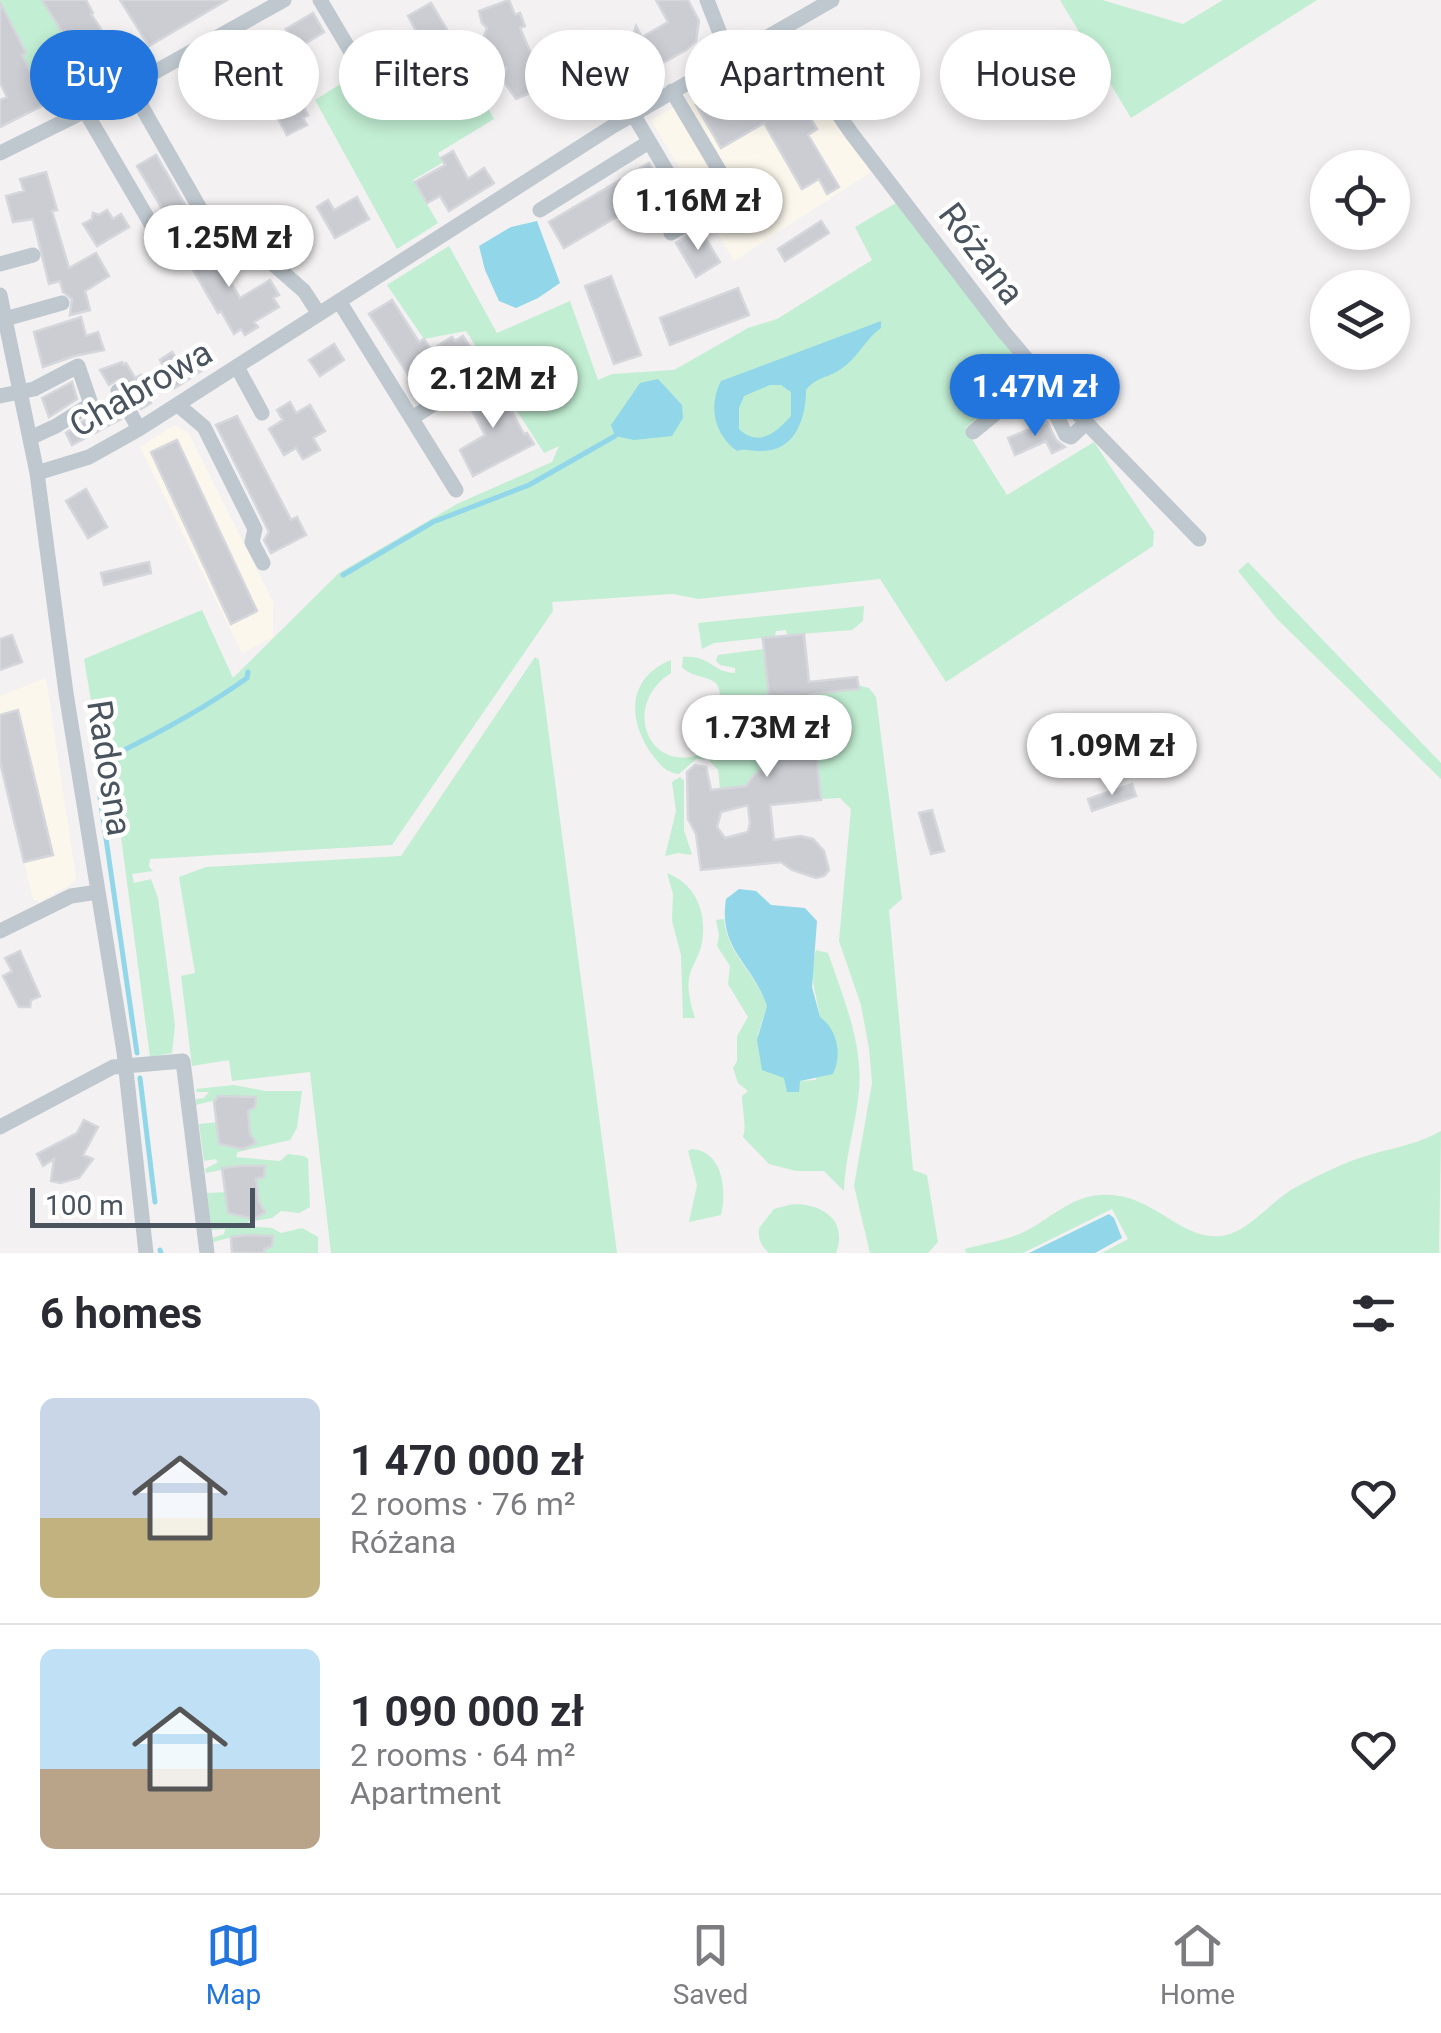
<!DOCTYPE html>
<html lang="en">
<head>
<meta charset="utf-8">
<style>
  body { margin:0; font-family:Roboto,sans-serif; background:#f7f7f7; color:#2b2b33; height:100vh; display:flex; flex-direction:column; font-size:38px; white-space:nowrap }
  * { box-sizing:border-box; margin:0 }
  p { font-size:32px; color:#7c7c81 }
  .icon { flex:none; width:55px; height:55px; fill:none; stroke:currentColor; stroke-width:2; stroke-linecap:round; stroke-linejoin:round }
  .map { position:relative; height:1253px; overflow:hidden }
  .details { display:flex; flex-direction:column; background:#fff; flex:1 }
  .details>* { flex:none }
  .guide { position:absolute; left:30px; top:30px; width:1382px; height:90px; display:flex; gap:20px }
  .tools { position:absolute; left:1310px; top:150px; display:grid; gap:20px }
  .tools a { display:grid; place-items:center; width:100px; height:100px; border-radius:50%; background:#fff; box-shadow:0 5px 15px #0003; font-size:50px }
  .scale { position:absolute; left:30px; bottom:25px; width:225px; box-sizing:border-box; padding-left:10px; border:5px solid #49545e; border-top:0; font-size:28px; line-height:35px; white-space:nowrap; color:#49545e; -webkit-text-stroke:8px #fff; paint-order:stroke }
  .price { position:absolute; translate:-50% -85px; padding:0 22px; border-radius:35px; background:#fff; color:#222; font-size:32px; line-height:65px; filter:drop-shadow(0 2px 5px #0008) }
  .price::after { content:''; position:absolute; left:50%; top:60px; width:30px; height:22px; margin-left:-15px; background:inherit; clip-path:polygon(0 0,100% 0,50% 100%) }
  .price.selected { background:#2175dc; color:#fff }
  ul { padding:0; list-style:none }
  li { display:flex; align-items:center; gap:30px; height:250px; padding:0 40px }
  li+li { border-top:2px solid #e1e1e2 }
  li span { display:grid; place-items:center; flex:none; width:280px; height:200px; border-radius:15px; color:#555 }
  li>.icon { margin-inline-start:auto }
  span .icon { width:120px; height:120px; fill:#fffc; stroke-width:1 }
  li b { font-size:42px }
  h2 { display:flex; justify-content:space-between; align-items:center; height:120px; padding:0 40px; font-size:42px }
  .pill { padding:0 35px; border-radius:45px; background:#fff; box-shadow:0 5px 15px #0003; font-size:35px; line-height:90px }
  .pill.selected { background:#2175dc; color:#fff }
  .tabs { display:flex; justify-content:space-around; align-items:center; height:140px; border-top:2px solid #e1e1e2; background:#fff; font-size:28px; color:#7c7c81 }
  .tabs a { display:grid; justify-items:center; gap:5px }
  .tabs .selected { color:#2175dc }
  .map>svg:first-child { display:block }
</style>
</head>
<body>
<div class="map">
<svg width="1441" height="1253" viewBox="0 0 1441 1253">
  <rect width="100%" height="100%" fill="#f3f1f1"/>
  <path fill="#fcf7ec" d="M782 46 871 172 734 261 651 120Z
    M174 425 189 434 273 602V637L242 653 140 447Z
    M46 678 76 878 70 885 39 902 33 899 0 762V696Z"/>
  <path fill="#c2eed3" d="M0 0H42L91 80 46 104 22 55 26 52 18 36 13 38 0 8Z
    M1060 0H1102L1183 24 1223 0H1317L1131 118Z
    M448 37 494 119 438 153 442 163 413 180 438 223 397 249 315 100 412 39 422 53Z
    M896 203 1029 376 965 428 1007 495 1094 442 1154 532 1153 546 946 682 880 579 698 599 673 594 552 602 553 611 392 845 150 859 149 867 153 871 132 874 134 883 151 879 158 898 175 1025 172 1053 150 1057 115 791 108 767 97 756 100 754 84 659 202 610 233 678 339 573 457 504 552 462 559 446 544 453 466 331 424 339 387 285 449 246 497 333 570 301 598 380 612 374 674 370 748 328 777 319 872 260 855 227Z
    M1248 562 1441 763V779L1277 619 1238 571Z
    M864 606 863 621 852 630 787 635 786 630 776 631 772 649 803 688 856 690 858 685 869 688 876 697 902 899 889 910 913 1170 927 1175 938 1242 928 1253H870L854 1186 872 1083 869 1048 861 1005 839 941 851 809 840 798 822 799 816 782 818 774 812 732 816 725 811 717 789 746 750 778 745 786 720 789 718 770 708 759H696L679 774C666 772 662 767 654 757 627 722 626 678 671 660V673C625 702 644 764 690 757 701 756 710 746 716 739 715 724 728 690 713 681 701 675 692 677 682 667L683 657C709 654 712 672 735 673V668L720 665 716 661 718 655 763 649 761 638 714 643 702 649 698 623Z
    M535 657 539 660 617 1253H331L310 1072 232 1081 229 1060 192 1066 181 976 195 973 179 877 206 867 401 856Z
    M680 777 684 781V830L692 855 678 853 665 856 676 811 672 782Z
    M667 873C698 885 708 916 701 947 698 958 691 967 689 978 687 991 691 1005 695 1018H683L681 955 672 921 673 894Z
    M724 919C727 954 756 973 767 1006L758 1034 800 1081 816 1080 820 1017 811 972 816 950 828 953C843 997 863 1043 859 1090 856 1125 845 1156 844 1191L824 1171H796L769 1164 743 1137C747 1125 742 1110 742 1096L748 1091 738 1083 733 1068 737 1061V1036L748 1017 728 984 730 966 717 946 719 935 716 920Z
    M234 1085 265 1091H302L297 1128 290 1140 238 1152 236 1157 280 1161 288 1154 304 1156 308 1159 310 1207 299 1213 281 1211 272 1218 248 1222 245 1226 272 1228 281 1233 302 1228 318 1237V1253H265L264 1248 271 1246 272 1238 270 1236 233 1237 213 1242V1238L224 1234 225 1229 212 1230 207 1193 226 1192 229 1214H262L256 1179 262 1177V1166H240L206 1173 205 1169 218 1162 215 1159 204 1161 199 1124 219 1122 220 1144 233 1147 255 1142 250 1134 247 1110 255 1107V1098L232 1096 196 1105V1099L204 1098 209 1092H197L196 1089Z
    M1441 1131 1439 1253H1102L1128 1239 1112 1209 1023 1253H966L965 1249C984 1244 1007 1240 1024 1232 1050 1219 1070 1197 1100 1195 1153 1191 1179 1241 1221 1236 1250 1232 1272 1199 1298 1186 1323 1173 1349 1160 1376 1153 1399 1147 1419 1143 1441 1131Z
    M692 1149C723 1151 727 1191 721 1215L689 1222 697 1185 688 1151Z
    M793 1204C824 1204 848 1221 836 1253H769C761 1245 758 1240 759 1228L774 1209Z"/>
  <path fill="#91d7e9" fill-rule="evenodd" d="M537 221 560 283 538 298 516 308 499 301 485 270 479 246 511 227Z
    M881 321V328C865 339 857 359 841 369 828 378 816 377 806 390 806 417 796 451 762 451 752 452 748 448 737 451 714 434 708 406 721 381ZM770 385H781L791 392V416C777 432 759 448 739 429V408L744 396Z
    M658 379 682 405 683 418 672 436 634 440 615 436 611 425 640 383Z
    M739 889 756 891 771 905 805 908 817 921 812 987 820 1017C838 1030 842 1055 833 1074L800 1081 799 1092H787L784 1078 762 1070 757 1040 767 1006C752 962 718 950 726 899Z
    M1109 1214 1114 1218 1122 1238 1095 1253H1029Z"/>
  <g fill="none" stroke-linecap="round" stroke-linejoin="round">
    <path stroke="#91d7e9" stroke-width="5" d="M343 575 433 522 529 485 615 436
      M108 758C155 735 204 709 247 678L248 672
      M99 790 137 1053
      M140 1078 155 1202
      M160 1250 161 1253"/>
  </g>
  <path fill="#cbcdd3" stroke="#d5d7dc" stroke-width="2.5" fill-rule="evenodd" d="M42 0H86L93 13 91 14 116 52 113 53 119 63 88 81 75 58 78 57Z
    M120 0H227L149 46Z
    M509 0 515 15 520 13 525 26 520 28 533 58 538 56 549 85 516 99 502 79 506 68 502 67 494 48 488 46 484 36 487 28 482 23 479 11Z
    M656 0H688L699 21 696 41 686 50 586 106 584 102 574 107 561 84 571 78 574 60 581 72 601 61 605 43 612 55 631 43 636 26 642 37 668 22Z
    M0 2 26 53 22 55 46 104 0 127V100L7 97 0 83Z
    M431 3 449 33 425 47 408 16Z
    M313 13 324 32 298 48 286 29Z
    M767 64 796 114 805 109 817 129 808 135 839 187 827 194 819 179 802 189 764 123 721 148 696 105 738 84Z
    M298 96 308 115 303 118 307 125 287 135 271 106Z
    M453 151 468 179 484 168 494 183 449 211 440 196 427 203 415 182 445 165 441 158Z
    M156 155 187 208 168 219 137 166Z
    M649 163 664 189 564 248 549 222Z
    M46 172 57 210 52 211 69 268 96 253 109 276 85 291 90 310 70 315 72 299 63 292 60 281 49 284 33 219 13 222 6 196 24 191 20 179Z
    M357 197 369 219 335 238 317 207 328 200 334 210Z
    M107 210 113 219 121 214 129 227 97 246 83 224 92 219 93 213 99 215Z
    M821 221 829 233 785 261 778 249Z
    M293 229 307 252 289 263 272 242Z
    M700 229 720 262 696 277 676 243Z
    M203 236 240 298 270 280 279 295 273 298 279 307 254 322 258 327 245 335 241 329 234 334 221 311 218 313 181 249Z
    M611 276 641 355 614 364 585 286Z
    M738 288 749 315 670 345 660 318Z
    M392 300 419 342 424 339 431 350 452 337 455 341 463 336 479 361 458 375 447 374 441 386 423 398 369 314Z
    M81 317 86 336 98 332 104 350 74 356 43 367 34 332Z
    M334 344 344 360 320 376 309 360Z
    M199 347 205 357 199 361 204 369 175 388 160 360 172 352 177 359Z
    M122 362 123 365 126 363 135 378 141 375 148 387 143 390 151 403 141 409 125 382 117 380 109 385 100 370Z
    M72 382 77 399 49 417 42 398Z
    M491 382 499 395 502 394 524 434 527 433 534 444 473 476 460 450 485 435 465 397Z
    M111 401 121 419 72 445 66 433Z
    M290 402 296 413 310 405 325 431 313 438 320 450 303 459 296 448 284 455 269 429 283 420 277 410Z
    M237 416 291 520 297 517 306 535 271 553 264 540 269 532 216 425Z
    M1047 422 1056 440 1065 447 1052 453 1046 441 1015 455 1008 438Z
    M177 440 257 611 231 624 151 452Z
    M86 489 107 527 88 538 66 501Z
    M149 562 151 573 104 585 101 573Z
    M804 634 809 682 857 677 859 689 810 694 821 800 770 805 774 840 800 836 813 839 824 851 829 870 824 876 816 878 792 870 781 862 701 870 696 834 688 819 687 772 695 765 706 767 711 790 746 786 753 776 794 742 791 696 769 698 763 638ZM748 805 750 823 748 832 725 838 717 827 721 812Z
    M12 635 22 662 0 670V639Z
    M18 710 53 855 24 862 0 762V715Z
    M1132 784 1136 796 1092 811 1088 799Z
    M932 810 944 851 931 854 919 813Z
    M20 951 40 996 31 1000 30 1007H19L3 976 12 971 5 958Z
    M218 1096 256 1097 255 1107 248 1111 250 1134 256 1143 243 1149 219 1144 214 1102Z
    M84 1120 98 1127 83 1155 93 1159 79 1178 60 1183 51 1181 54 1159 43 1166 37 1154 77 1133Z
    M240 1166H265L264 1177 256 1179 259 1202 265 1212 254 1219 228 1213 222 1168Z
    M249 1235 273 1236 272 1246 264 1249 265 1253H232L231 1237Z"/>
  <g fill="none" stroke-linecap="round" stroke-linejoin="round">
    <path stroke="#bfc8cf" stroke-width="15" d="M320 0 361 69
      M707 0 730 59
      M780 30 852 134 1003 331 1041 376 1199 539
      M133 84 143 109 222 247 256 236 272 263 304 291 319 314
      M672 91 745 214
      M85 111 154 229
      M633 114 695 219 671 233
      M0 153 85 111 284 0
      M540 210 649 142
      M0 264 33 255
      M0 295 37 473 66 693 124 1052 146 1253
      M339 301 456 490
      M5 319 62 303
      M237 367 262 413
      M118 391 139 429
      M0 396 34 389 78 366 91 404 56 426 30 438
      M1039 399 1052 406 1066 435 1071 437 1086 423
      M178 405 204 427 255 529 252 542 263 563
      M412 418 456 390 452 384
      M973 432 1041 376
      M37 473 89 457 139 429 613 126 832 0
      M0 931 71 896 98 892
      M0 1127 113 1067 183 1061 207 1253"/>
  </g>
  <g text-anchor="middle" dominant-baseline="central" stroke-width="9" stroke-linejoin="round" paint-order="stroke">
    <g font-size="35" fill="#49545e" stroke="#fff">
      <text transform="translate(981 254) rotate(53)">Różana</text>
      <text transform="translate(141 389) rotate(-30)">Chabrowa</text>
      <text transform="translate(109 768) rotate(81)">Radosna</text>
    </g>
  </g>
</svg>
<div class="tools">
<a><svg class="icon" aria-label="locate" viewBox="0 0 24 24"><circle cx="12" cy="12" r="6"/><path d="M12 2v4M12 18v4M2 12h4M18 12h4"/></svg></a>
<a><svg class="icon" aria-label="layers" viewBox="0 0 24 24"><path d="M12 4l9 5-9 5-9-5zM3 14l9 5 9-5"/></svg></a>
</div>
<div class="scale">100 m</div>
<b class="price" style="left:698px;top:253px">1.16M zł</b>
<b class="price" style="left:229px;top:290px">1.25M zł</b>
<b class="price" style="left:493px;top:431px">2.12M zł</b>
<b class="price selected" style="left:1035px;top:439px">1.47M zł</b>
<b class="price" style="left:767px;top:780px">1.73M zł</b>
<b class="price" style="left:1112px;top:798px">1.09M zł</b>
<div class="guide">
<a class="pill selected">Buy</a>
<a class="pill">Rent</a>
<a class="pill">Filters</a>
<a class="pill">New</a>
<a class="pill">Apartment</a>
<a class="pill">House</a>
</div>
</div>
<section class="details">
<h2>6 homes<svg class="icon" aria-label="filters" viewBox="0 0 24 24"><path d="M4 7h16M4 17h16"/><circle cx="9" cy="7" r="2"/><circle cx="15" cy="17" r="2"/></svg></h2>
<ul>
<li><span style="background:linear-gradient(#c9d6e8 60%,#c2b280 0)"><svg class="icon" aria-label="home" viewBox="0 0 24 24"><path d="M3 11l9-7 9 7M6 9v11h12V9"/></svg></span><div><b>1 470 000 zł</b><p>2 rooms · 76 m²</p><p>Różana</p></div><svg class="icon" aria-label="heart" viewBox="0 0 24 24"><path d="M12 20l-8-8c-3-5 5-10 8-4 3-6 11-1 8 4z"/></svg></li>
<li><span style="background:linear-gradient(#bfe0f5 60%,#b9a48a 0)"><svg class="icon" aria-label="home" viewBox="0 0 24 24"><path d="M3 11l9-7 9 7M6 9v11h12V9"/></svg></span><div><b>1 090 000 zł</b><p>2 rooms · 64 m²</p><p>Apartment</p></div><svg class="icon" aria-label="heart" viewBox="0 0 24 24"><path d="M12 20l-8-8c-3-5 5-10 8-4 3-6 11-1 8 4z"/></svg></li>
</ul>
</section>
<nav class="tabs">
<a class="selected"><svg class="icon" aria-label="map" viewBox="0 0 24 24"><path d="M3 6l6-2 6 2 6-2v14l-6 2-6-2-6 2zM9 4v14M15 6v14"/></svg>Map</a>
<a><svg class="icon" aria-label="saved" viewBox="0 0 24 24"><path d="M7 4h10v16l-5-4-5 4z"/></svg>Saved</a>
<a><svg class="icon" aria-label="home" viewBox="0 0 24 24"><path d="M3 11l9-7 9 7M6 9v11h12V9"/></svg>Home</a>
</nav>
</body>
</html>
